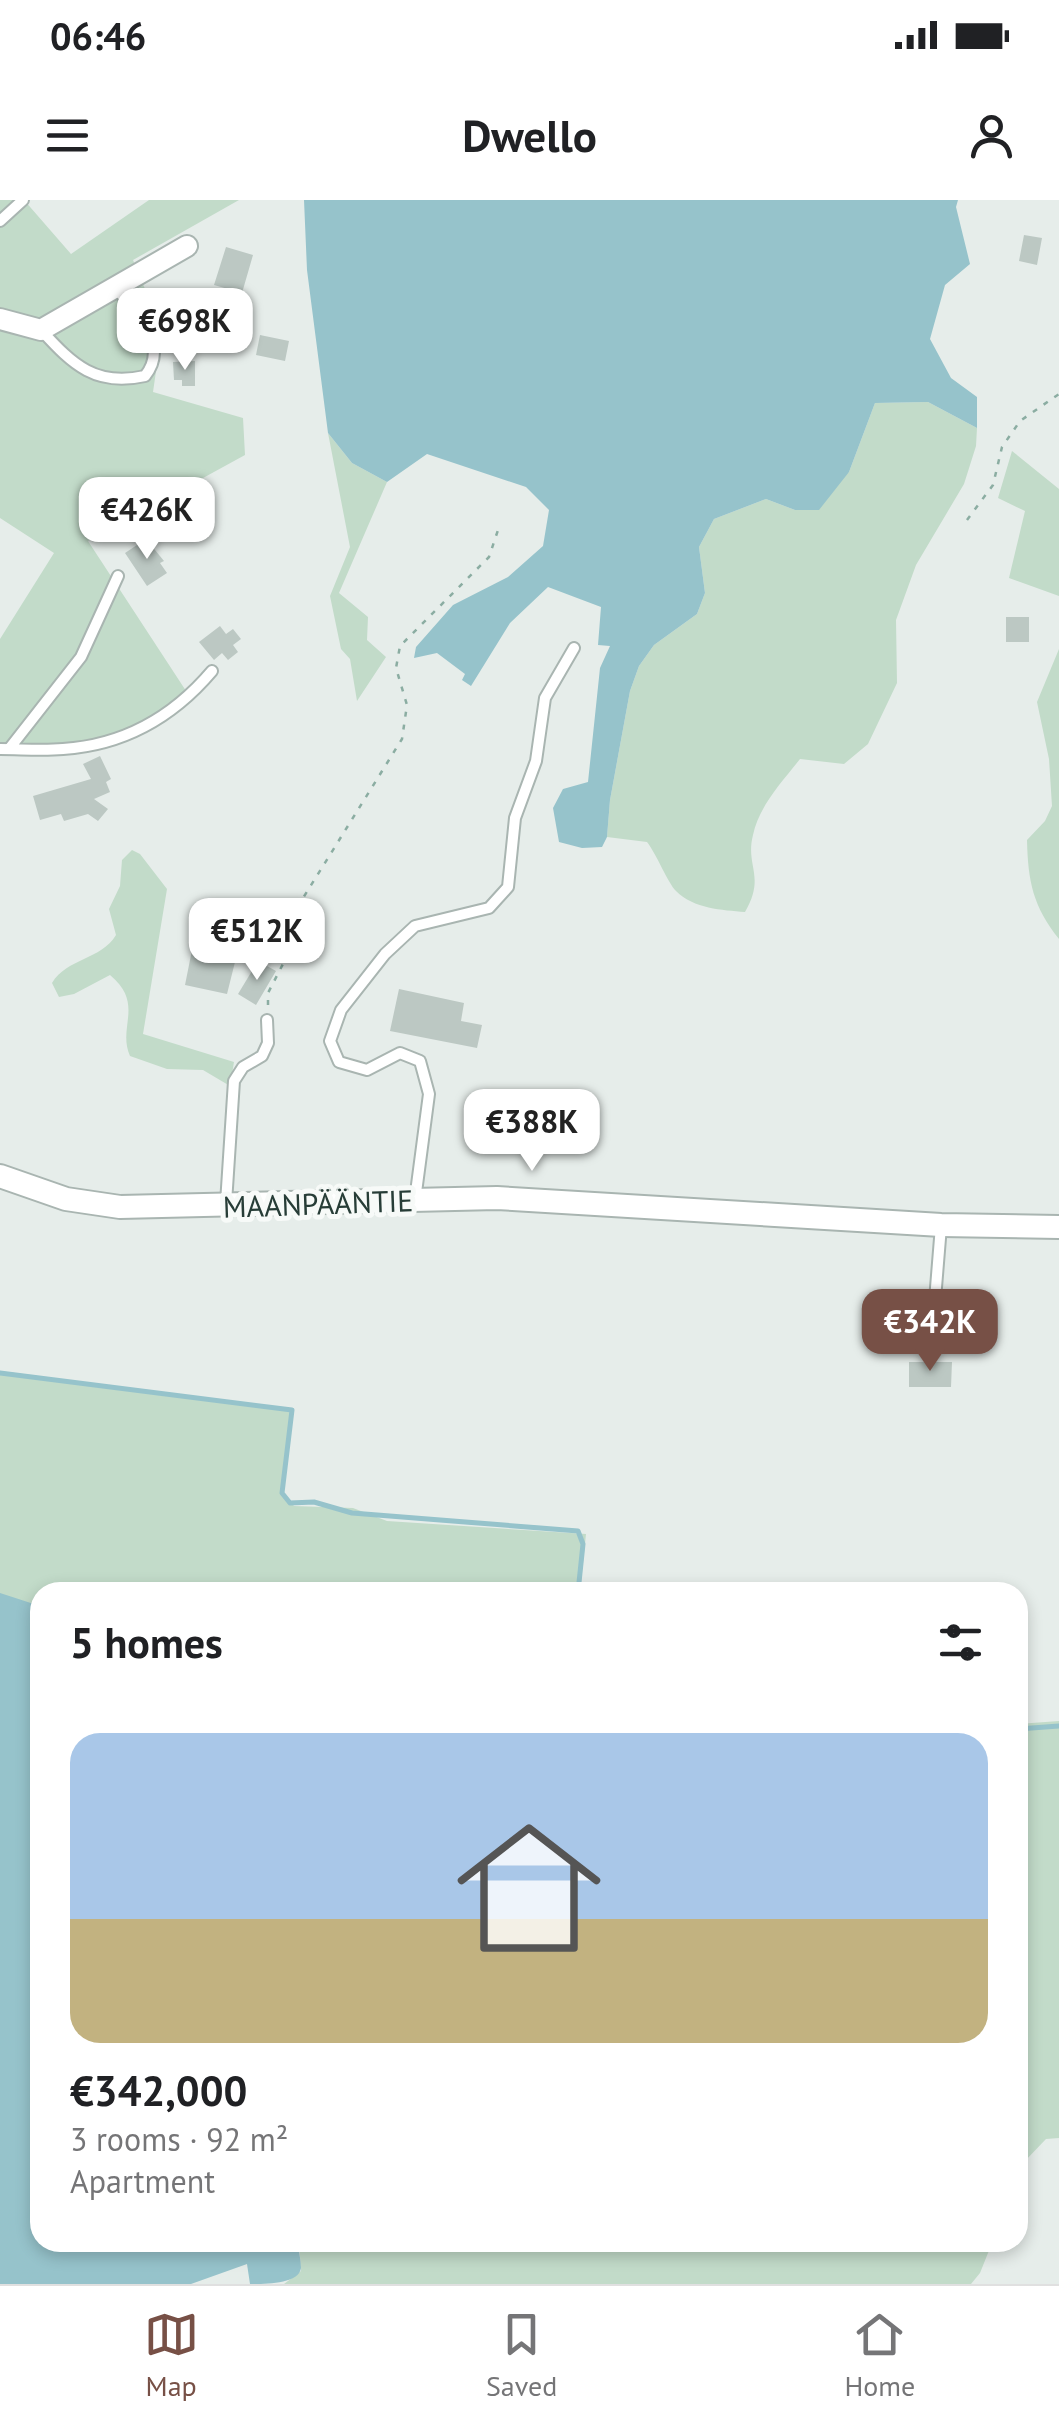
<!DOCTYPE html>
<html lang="en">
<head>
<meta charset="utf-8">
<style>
  body { margin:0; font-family:"PT Sans",sans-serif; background:#f2f2f2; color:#202124; height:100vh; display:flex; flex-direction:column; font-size:38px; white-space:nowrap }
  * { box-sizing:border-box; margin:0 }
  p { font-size:32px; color:#757577 }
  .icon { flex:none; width:55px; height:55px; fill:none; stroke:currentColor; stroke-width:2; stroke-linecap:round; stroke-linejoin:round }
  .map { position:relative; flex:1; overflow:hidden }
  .sheet { position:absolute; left:30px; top:1382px; width:998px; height:670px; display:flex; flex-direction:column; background:#fff; border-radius:30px; box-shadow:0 5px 15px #0003 }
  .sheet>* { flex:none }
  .price { position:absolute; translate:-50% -85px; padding:0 22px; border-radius:20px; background:#fff; color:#222; font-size:32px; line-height:65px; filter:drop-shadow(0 2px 5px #0008) }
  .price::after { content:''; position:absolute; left:50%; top:60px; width:30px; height:22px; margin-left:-15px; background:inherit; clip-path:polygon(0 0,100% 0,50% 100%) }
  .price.current { background:#775046; color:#fff }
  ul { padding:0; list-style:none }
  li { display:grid; align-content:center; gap:20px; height:530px; padding:0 40px }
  li span { display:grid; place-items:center; height:310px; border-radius:30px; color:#555 }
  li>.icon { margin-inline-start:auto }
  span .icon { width:180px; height:180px; fill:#fffc; stroke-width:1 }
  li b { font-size:42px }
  h2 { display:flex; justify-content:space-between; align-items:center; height:120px; padding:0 40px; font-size:42px }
  .status { display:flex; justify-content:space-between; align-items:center; height:70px; padding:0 50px; background:#fff; direction:ltr }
  .status svg { height:28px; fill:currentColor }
  header { display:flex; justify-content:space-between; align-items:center; height:130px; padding:0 40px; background:#fff; font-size:45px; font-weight:700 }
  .dock { display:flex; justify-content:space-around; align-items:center; height:140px; border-top:2px solid #e0e0e0; background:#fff; font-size:28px; color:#757577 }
  .dock a { display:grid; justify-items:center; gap:5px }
  .dock .current { color:#775046 }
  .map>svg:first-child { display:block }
</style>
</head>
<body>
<div class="status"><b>06:46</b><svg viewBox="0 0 49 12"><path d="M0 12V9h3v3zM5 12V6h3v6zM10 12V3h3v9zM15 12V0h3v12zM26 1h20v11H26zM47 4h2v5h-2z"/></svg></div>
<header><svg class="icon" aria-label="menu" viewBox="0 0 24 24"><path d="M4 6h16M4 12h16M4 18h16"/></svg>Dwello<svg class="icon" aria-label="person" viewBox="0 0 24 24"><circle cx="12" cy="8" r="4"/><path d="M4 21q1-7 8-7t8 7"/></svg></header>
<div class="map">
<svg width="1059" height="2084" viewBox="0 0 1059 2084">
  <rect width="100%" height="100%" fill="#e6edea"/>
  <path fill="#c2dbc9" d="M0 0H24L71 54 149 0H239L133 60 162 130 153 192 243 218 245 255 88 341 190 497 177 508 100 544 0 549V439L54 353 0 318Z
    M928 202 977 228 976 246 964 284 916 365 896 420 897 483 868 544 844 564 800 559C782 582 759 606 753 635 745 666 766 676 745 712 722 710 694 709 676 691 668 683 657 655 647 642L607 637 610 600 630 491 639 466 654 445 697 414 705 393 699 347 714 319 766 299 795 310 849 272 875 203Z
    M328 233 352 263 387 282 339 393 368 417 367 440 386 457 357 501 350 459 341 449 330 396 350 347Z
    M1012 251 1059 289V396L1009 378 1025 311 998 298Z
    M1059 449V739C1033 706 1028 682 1027 640L1045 621 1052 606 1049 559 1037 502Z
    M132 650 140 654 167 689 143 834 234 862 230 886 203 870 167 869 130 856C117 827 145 804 110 775L74 794 59 797 52 783C67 758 101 760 116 735L109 709 120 686 122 660Z
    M0 1171 292 1210 282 1293 294 1306 353 1308 387 1321 586 1334 580 1392H40V1564L0 1539Z
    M1059 1521V1938L1046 1939 1024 1962 1018 1977V1524Z
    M299 2043H992L980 2073 971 2084H284L301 2071Z"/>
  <path fill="#96c3cb" d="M304 0H958L956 7 970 64 945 85 930 139 951 178 977 197V228L928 202 875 203 849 272 819 310H795L766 299 714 319 699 347 705 393 697 414 654 445 639 466 630 491 610 600 607 637 602 647 582 648 559 642 553 608 563 589 588 582 600 468 610 446 598 445 601 407 548 387 510 423 471 486 462 480 465 474 437 453 414 458 416 447 453 405 508 377 543 346 549 310 526 287 427 254 387 282 352 263 328 233 307 70Z
    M0 1393 40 1406V2042L299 2043C298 2051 301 2059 301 2068 299 2084 266 2084 250 2084L247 2064 191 2084H0Z"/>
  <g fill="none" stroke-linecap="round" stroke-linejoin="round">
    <path stroke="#96c3cb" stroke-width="5" d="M0 1173 292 1210 282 1293 290 1303 314 1302 352 1313 578 1331 583 1344 578 1392
      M1018 1529 1059 1526"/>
  </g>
  <path fill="#bcc8c3" d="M1024 35 1042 38 1037 65 1019 61Z
    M226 47 253 55 242 93 214 85Z
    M260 135 289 141 285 161 256 155Z
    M195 161V186H182V180H174L173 162Z
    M146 339 164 361 160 363 167 373 147 386 125 353Z
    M1006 417H1029V442H1006Z
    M220 426 226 434 233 429 241 439 233 445 238 452 228 460 222 453 214 460 199 442Z
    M100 556 111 579 106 582 110 592 94 599 108 609 98 621 88 614 64 621 61 614 40 620 33 596 91 579 83 564Z
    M193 745 237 754 227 794 185 785Z
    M258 761 276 771 256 805 238 794Z
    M399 789 464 803 461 821 482 825 477 848 390 831Z
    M909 1162H952L951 1187H909Z"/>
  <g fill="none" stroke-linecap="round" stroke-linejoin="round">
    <defs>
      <path id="service" d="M0 21 23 0
        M42 131C73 165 96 187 145 176 170 145 137 115 117 89
        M0 549C21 549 42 551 63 549 124 545 173 517 212 471
        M9 549 81 457 118 376
        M415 1000 429 894 420 861 400 853 367 870 339 862 330 841 341 810 385 754 415 726 489 708 508 687 515 618 536 561 545 498 574 448
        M226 1003 234 881 243 867 262 856 268 843 267 820
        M931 1149 941 1026"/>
      <path id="minor" d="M0 119 41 130 187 46"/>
      <path id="tertiary" d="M0 976 66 999 120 1007 497 998 941 1025 1059 1027"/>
    </defs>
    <use href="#service" stroke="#a9b5b1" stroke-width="14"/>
    <use href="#minor" stroke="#a9b5b1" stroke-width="24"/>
    <use href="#tertiary" stroke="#a9b5b1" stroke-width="26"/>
    <path stroke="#8bada2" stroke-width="2.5" stroke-dasharray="5 8" stroke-linecap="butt" d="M967 320 993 285 1002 247 1020 221 1059 194
      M268 805V793L285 760 290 719 402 539 407 505 396 468 400 446 489 357 500 324"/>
    <use href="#service" stroke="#fff" stroke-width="10"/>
    <use href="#minor" stroke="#fff" stroke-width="20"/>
    <use href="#tertiary" stroke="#fff" stroke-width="22"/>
  </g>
  <g text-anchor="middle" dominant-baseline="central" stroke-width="10" stroke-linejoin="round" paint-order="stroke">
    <g font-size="30" fill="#273d37" stroke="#f7faf8">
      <text transform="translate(318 1003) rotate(-2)">MAANPÄÄNTIE</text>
    </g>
  </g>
</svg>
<b class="price" style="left:185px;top:173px">€698K</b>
<b class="price" style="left:147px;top:362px">€426K</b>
<b class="price" style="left:257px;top:783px">€512K</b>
<b class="price" style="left:532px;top:974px">€388K</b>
<b class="price current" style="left:930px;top:1174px">€342K</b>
<section class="sheet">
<h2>5 homes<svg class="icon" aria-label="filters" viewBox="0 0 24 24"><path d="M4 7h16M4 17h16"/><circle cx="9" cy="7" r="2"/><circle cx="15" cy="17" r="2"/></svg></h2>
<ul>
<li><span style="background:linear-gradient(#a9c7e8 60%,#c2b280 0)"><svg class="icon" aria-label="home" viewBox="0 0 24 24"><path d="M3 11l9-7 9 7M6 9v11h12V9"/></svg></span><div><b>€342,000</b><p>3 rooms · 92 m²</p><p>Apartment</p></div></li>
</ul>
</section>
</div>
<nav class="dock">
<a class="current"><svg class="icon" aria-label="map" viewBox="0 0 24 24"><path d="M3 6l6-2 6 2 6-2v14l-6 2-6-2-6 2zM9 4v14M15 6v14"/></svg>Map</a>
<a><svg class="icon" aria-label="saved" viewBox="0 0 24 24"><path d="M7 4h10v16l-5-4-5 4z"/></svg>Saved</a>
<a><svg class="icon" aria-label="home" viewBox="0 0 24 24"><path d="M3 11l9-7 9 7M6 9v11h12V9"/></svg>Home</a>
</nav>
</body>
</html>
